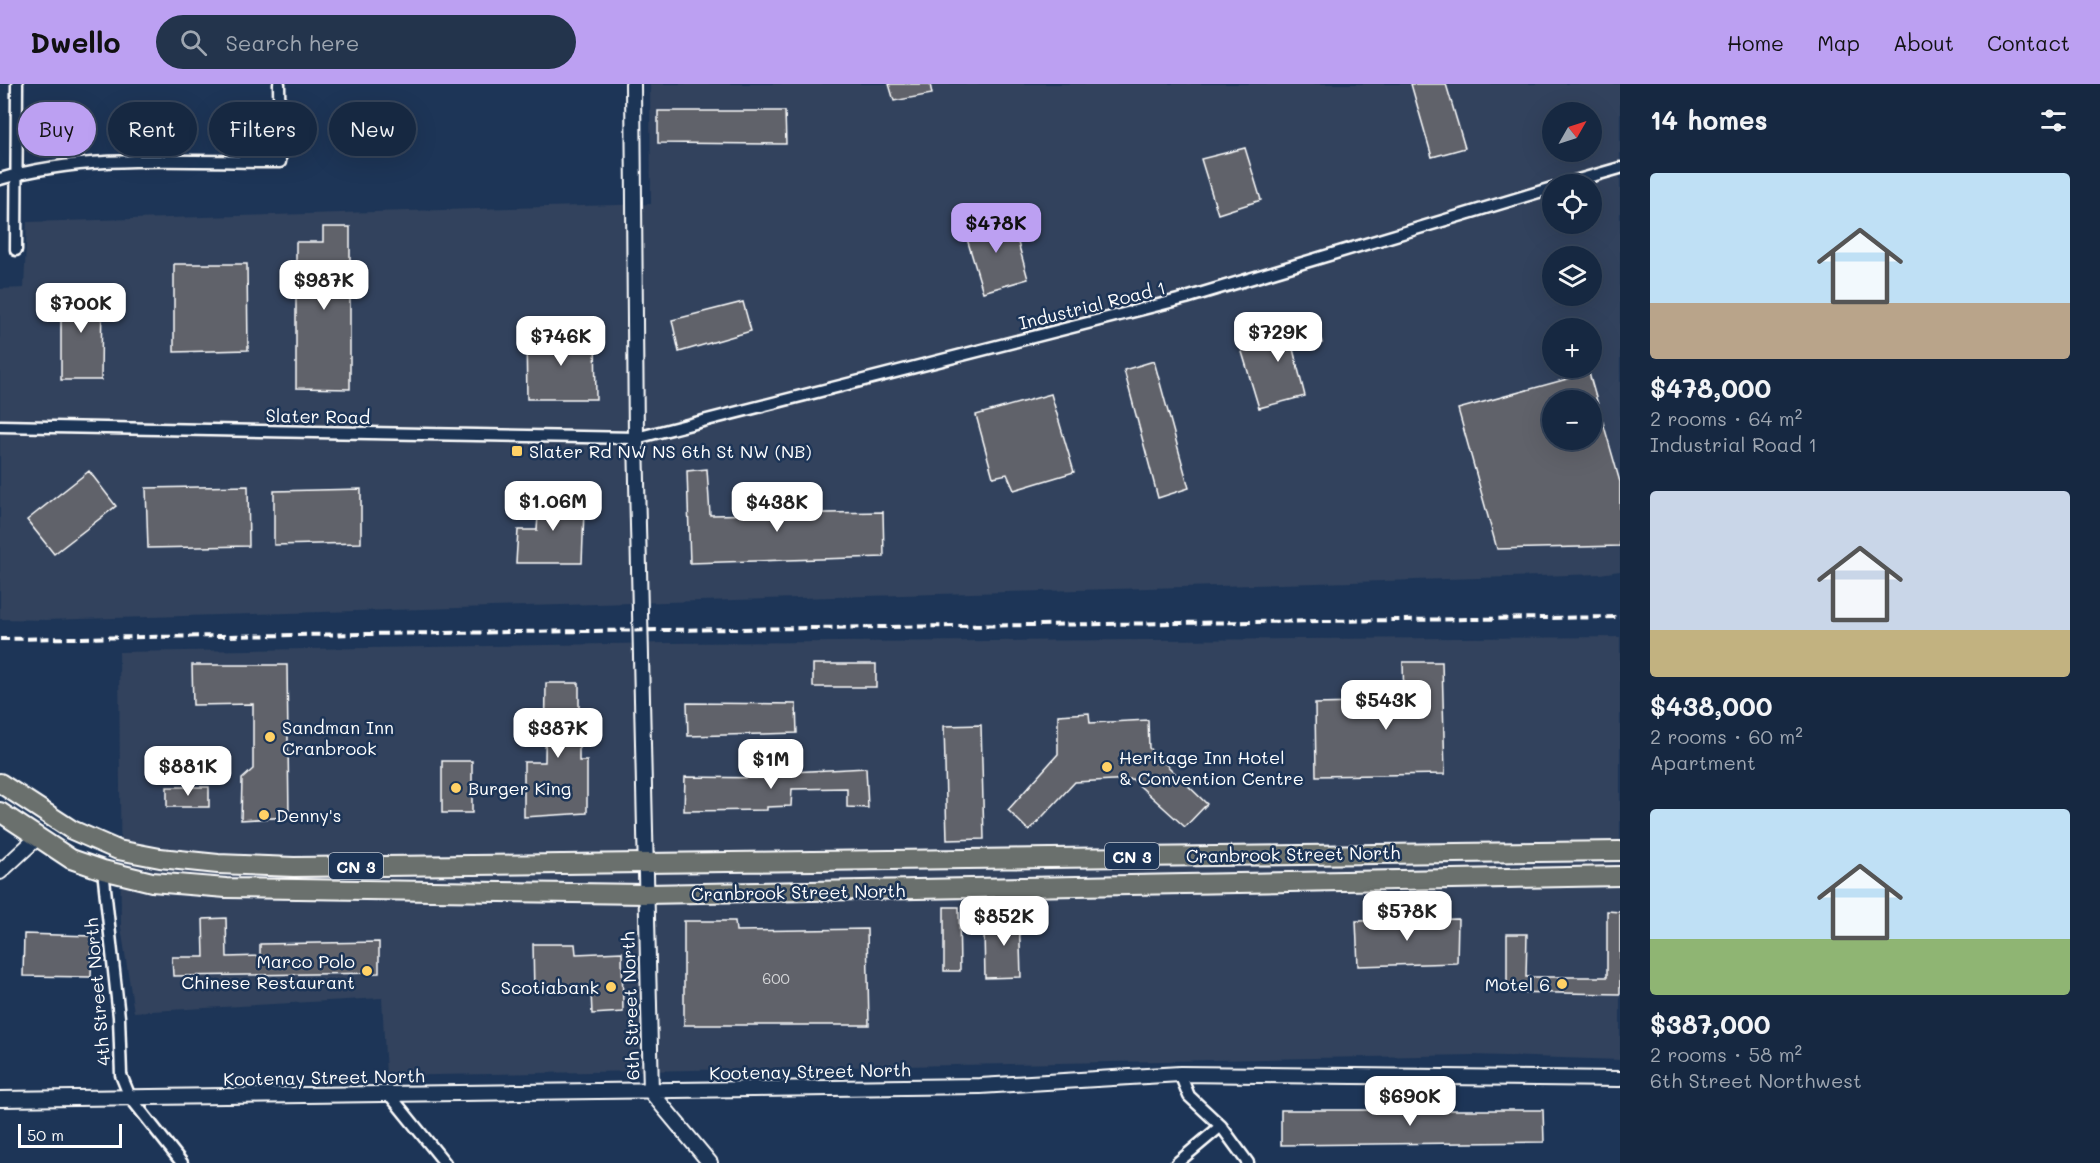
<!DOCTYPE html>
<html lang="en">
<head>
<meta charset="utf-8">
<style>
  body { margin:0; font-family:Mali,sans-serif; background:#23344c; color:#f1f3f6; height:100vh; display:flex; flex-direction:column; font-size:22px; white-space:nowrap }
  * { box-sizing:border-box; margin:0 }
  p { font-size:20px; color:#9ea6b1 }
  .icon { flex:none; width:33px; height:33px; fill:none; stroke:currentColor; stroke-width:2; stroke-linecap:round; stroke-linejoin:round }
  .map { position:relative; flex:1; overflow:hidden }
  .drawer { display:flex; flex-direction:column; background:#162841; width:480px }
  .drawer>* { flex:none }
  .banner { position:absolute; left:18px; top:18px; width:570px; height:54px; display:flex; gap:12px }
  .needle { width:39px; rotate:51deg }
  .buttons { position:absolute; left:1542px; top:18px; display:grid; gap:12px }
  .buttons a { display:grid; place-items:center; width:60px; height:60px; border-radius:50%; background:#162841; box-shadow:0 6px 24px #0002,0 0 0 2px #35445a; font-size:30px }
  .scale { position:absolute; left:18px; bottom:15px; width:104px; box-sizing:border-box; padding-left:6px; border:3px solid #fff; border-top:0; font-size:16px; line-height:21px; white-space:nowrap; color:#fff; -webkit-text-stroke:4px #1d3557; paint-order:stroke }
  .price { position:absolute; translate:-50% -51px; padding:0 14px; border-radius:12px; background:#fff; color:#222; font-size:20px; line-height:39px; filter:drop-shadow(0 2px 3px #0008) }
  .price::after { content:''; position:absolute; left:50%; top:36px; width:18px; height:14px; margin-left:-9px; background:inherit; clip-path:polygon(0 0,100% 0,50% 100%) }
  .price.active { background:#bca0f2; color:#111 }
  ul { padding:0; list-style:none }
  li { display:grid; align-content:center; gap:12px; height:318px; padding:0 30px }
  li span { display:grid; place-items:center; height:186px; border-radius:6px; color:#555 }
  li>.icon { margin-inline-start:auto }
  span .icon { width:108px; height:108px; fill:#fffc; stroke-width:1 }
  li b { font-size:26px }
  h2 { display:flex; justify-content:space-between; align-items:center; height:72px; padding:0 30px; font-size:26px }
  .pill { padding:0 21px; border-radius:27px; background:#162841; box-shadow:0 6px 24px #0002,0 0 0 2px #35445a; font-size:21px; line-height:54px }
  .pill.active { background:#bca0f2; color:#111 }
  header { display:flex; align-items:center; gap:36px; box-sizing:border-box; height:84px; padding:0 30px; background:#bca0f2; color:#111 }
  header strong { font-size:28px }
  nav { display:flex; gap:33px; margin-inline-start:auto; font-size:21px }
  .search { width:420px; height:54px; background:#23344c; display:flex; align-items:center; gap:15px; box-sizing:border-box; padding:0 21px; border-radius:33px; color:#9ea6b1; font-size:22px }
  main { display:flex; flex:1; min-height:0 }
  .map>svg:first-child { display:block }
</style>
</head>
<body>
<header>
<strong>Dwello</strong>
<div class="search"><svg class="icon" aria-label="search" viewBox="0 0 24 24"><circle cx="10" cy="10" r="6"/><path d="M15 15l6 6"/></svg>Search here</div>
<nav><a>Home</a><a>Map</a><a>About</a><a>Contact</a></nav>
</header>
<main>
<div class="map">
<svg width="1620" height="1079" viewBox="0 0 1620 1079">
  <rect width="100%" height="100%" fill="#1d3557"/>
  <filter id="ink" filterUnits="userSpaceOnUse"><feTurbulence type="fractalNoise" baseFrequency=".0167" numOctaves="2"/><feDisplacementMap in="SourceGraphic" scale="12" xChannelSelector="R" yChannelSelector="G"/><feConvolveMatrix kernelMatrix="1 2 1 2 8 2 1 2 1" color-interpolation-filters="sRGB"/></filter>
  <g filter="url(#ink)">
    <path fill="#31425d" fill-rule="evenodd" d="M650 0H1620V487L1600 490 1353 498 45 536 0 535V205L24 204 27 138 651 120ZM1552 28H1592V68H1552ZM1552 100H1592V140H1552ZM1552 172H1592V212H1552ZM1552 244H1592V284H1552ZM1552 316H1592V356H1552Z
      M1620 553V976L1473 971 386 992 382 914 134 928 121 843 119 568 668 559Z"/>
    <path fill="#60626a" stroke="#fff" stroke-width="1.5" fill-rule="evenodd" d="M889 0H930L932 10 894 17Z
      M1411 0H1446L1465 64 1432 73Z
      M658 27H785L786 60 658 59Z
      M1245 64 1261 116 1218 130 1201 75Z
      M1011 133 1028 195 983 208 964 145Z
      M323 143H350V305L296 304V158H323Z
      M174 180H247L248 266 174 268Z
      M61 205H102L101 296H61Z
      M743 218 751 247 679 268 672 236Z
      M1316 238 1322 259 1293 265 1305 312 1259 324 1239 258Z
      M526 251H595L596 315H527Z
      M1154 277 1189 404 1158 414 1124 286Z
      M1589 289 1620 398V462L1497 465 1458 325ZM1552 316H1592V356H1552Z
      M1051 310 1074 388 1014 406 1007 390 993 393 976 331Z
      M707 385 710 431 883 428 884 473 690 479 687 387Z
      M89 387 116 422 54 470 27 436Z
      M248 402 249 462 148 464 146 404Z
      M569 403V427H584L582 479H516L518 446H537L540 404Z
      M361 405V459L274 461V407Z
      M1403 578H1442L1445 690 1316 692 1315 620 1404 618Z
      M813 580H876V603H813Z
      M192 581H287L289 733 241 736 242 695 253 685V620L193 621Z
      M546 599H579V677H587V729L524 733V678H545Z
      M687 619 796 620 797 649 688 652Z
      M1089 629 1090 639 1148 636 1149 664 1207 720 1185 743 1132 695 1075 698 1029 747 1008 726 1058 670V631Z
      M981 641 984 755 947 756 944 642Z
      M442 677H472V729H442Z
      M866 684 868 724 847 723V704L792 705 791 722 767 723V726L684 727 685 693 773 694V689Z
      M167 703H209V723H167Z
      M944 823H959L960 887H944Z
      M997 827H1019L1021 893 985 894 984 847 997 846Z
      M1607 827 1620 828V910L1507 908V850H1527L1526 893H1607Z
      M226 834 227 873 260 872V860L379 858V889L173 892 172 873H204L203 835Z
      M1458 835 1457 879 1358 882 1356 837Z
      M684 837H735L736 847 867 845 869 941H684Z
      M24 850 92 852 91 893 23 892Z
      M533 860H575L576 870 622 868 623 928 592 930 591 907 534 908Z
      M1281 1026H1543L1544 1058 1281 1061Z"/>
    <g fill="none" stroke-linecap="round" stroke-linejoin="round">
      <defs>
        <path id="minor" d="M0 95C89 69 187 78 280 78L279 0
          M1564 100 1620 84
          M16 166 17 0
          M0 342 636 354 1186 214 1552 104
          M103 786 119 933 121 991 130 1013 182 1079
          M1180 990 1189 1012 1221 1042 1248 1079
          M389 1010 445 1079
          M1177 1079 1221 1042"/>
        <path id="tertiary" d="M633 0 636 354 651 1008 710 1079
          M0 788 38 753
          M0 1015 980 1002 1180 990 1620 995"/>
        <path id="trunk" d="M0 699 72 746 118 766 160 774 218 780 294 783 644 779 1620 767
          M0 728 71 775 103 786 152 798 226 804 645 810 1620 792"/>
      </defs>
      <use href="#minor" stroke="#fff" stroke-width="15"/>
      <use href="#tertiary" stroke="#fff" stroke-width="18"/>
      <use href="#trunk" stroke="#fff" stroke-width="22"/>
      <use href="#minor" stroke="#1d3557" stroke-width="10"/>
      <use href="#tertiary" stroke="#1d3557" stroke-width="14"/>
      <use href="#trunk" stroke="#6a706d" stroke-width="18"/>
      <path stroke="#fff" stroke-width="4" stroke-dasharray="9 4.5" stroke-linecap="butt" d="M0 555 1620 533"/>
    </g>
  </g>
  <g fill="#ffd166" stroke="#1d3557" stroke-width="2">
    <rect x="511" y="361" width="12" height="12" rx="3"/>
    <circle cx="270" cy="653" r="6"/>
    <circle cx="1107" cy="683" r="6"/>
    <circle cx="456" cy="704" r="6"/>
    <circle cx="264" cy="731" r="6"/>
    <circle cx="367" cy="887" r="6"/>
    <circle cx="1562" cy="900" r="6"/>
    <circle cx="611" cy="903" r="6"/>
  </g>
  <g text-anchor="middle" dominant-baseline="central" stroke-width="5" stroke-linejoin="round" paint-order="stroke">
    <g font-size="15" fill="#d7d8da">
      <text x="776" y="894">600</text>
    </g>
    <g fill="#1d3557" stroke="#bbc2cd" stroke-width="1.5">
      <rect x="1105" y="759" width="54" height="26" rx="4.5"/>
      <rect x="329" y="769" width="54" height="26" rx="4.5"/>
    </g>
    <g font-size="16" font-weight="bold" fill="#fff">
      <text x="1132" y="772">CN 3</text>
      <text x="356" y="782">CN 3</text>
    </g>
    <g font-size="18" fill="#fff" stroke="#1d3557">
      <text transform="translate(1092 221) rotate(-14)">Industrial Road 1</text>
      <text transform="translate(318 332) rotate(1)">Slater Road</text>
      <text transform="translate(1293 770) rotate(-1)">Cranbrook Street North</text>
      <text transform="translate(798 808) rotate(-1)">Cranbrook Street North</text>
      <text transform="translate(97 908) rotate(-95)">4th Street North</text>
      <text transform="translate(630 922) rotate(-92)">6th Street North</text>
      <text transform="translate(810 987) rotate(-1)">Kootenay Street North</text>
      <text transform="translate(324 993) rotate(-1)">Kootenay Street North</text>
    </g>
    <g font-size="18" fill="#fff" stroke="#1d3557" text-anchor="start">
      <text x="529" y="367">Slater Rd NW NS 6th St NW (NB)</text>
      <text x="282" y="643">Sandman Inn<tspan x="282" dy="21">Cranbrook</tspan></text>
      <text x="1119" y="673">Heritage Inn Hotel<tspan x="1119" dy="21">&amp; Convention Centre</tspan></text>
      <text x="468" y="704">Burger King</text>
      <text x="276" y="731">Denny's</text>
      <text x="355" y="877" text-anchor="end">Marco Polo<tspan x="355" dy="21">Chinese Restaurant</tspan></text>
      <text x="1550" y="900" text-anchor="end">Motel 6</text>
      <text x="599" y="903" text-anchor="end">Scotiabank</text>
    </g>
  </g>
</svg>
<div class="buttons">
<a><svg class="needle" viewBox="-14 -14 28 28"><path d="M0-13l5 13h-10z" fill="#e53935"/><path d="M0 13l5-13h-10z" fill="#9ea6b1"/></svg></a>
<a><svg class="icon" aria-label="locate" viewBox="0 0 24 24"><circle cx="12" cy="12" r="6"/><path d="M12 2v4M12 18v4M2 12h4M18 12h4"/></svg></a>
<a><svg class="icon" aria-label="layers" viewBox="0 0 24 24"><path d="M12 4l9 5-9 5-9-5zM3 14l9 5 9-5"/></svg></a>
<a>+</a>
<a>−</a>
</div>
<div class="scale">50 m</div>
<b class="price active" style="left:996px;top:170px">$478K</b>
<b class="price" style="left:324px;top:227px">$987K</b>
<b class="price" style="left:81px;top:250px">$700K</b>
<b class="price" style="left:1278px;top:279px">$729K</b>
<b class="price" style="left:561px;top:283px">$746K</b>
<b class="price" style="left:553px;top:448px">$1.06M</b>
<b class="price" style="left:777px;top:449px">$438K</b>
<b class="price" style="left:1386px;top:647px">$543K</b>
<b class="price" style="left:558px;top:675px">$387K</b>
<b class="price" style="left:771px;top:706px">$1M</b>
<b class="price" style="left:188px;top:713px">$881K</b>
<b class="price" style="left:1407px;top:858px">$578K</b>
<b class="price" style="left:1004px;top:863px">$852K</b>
<b class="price" style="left:1410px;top:1043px">$690K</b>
<div class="banner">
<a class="pill active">Buy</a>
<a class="pill">Rent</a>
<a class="pill">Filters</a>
<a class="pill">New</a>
</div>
</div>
<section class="drawer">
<h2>14 homes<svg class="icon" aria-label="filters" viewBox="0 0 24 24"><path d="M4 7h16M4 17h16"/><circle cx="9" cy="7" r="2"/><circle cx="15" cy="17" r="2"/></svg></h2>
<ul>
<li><span style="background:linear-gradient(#bfe0f5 70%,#b9a48a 0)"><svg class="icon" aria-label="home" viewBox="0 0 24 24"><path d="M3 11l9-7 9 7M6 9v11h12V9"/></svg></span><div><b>$478,000</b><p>2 rooms · 64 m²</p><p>Industrial Road 1</p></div></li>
<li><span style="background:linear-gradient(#c9d6e8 75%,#c2b280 0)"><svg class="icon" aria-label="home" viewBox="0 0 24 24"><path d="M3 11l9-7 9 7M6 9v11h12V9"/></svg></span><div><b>$438,000</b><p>2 rooms · 60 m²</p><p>Apartment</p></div></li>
<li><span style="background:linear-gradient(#bfe0f5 70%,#8fb573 0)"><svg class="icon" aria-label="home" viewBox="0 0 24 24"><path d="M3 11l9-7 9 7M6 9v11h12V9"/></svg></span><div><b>$387,000</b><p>2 rooms · 58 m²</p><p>6th Street Northwest</p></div></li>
</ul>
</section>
</main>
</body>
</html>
